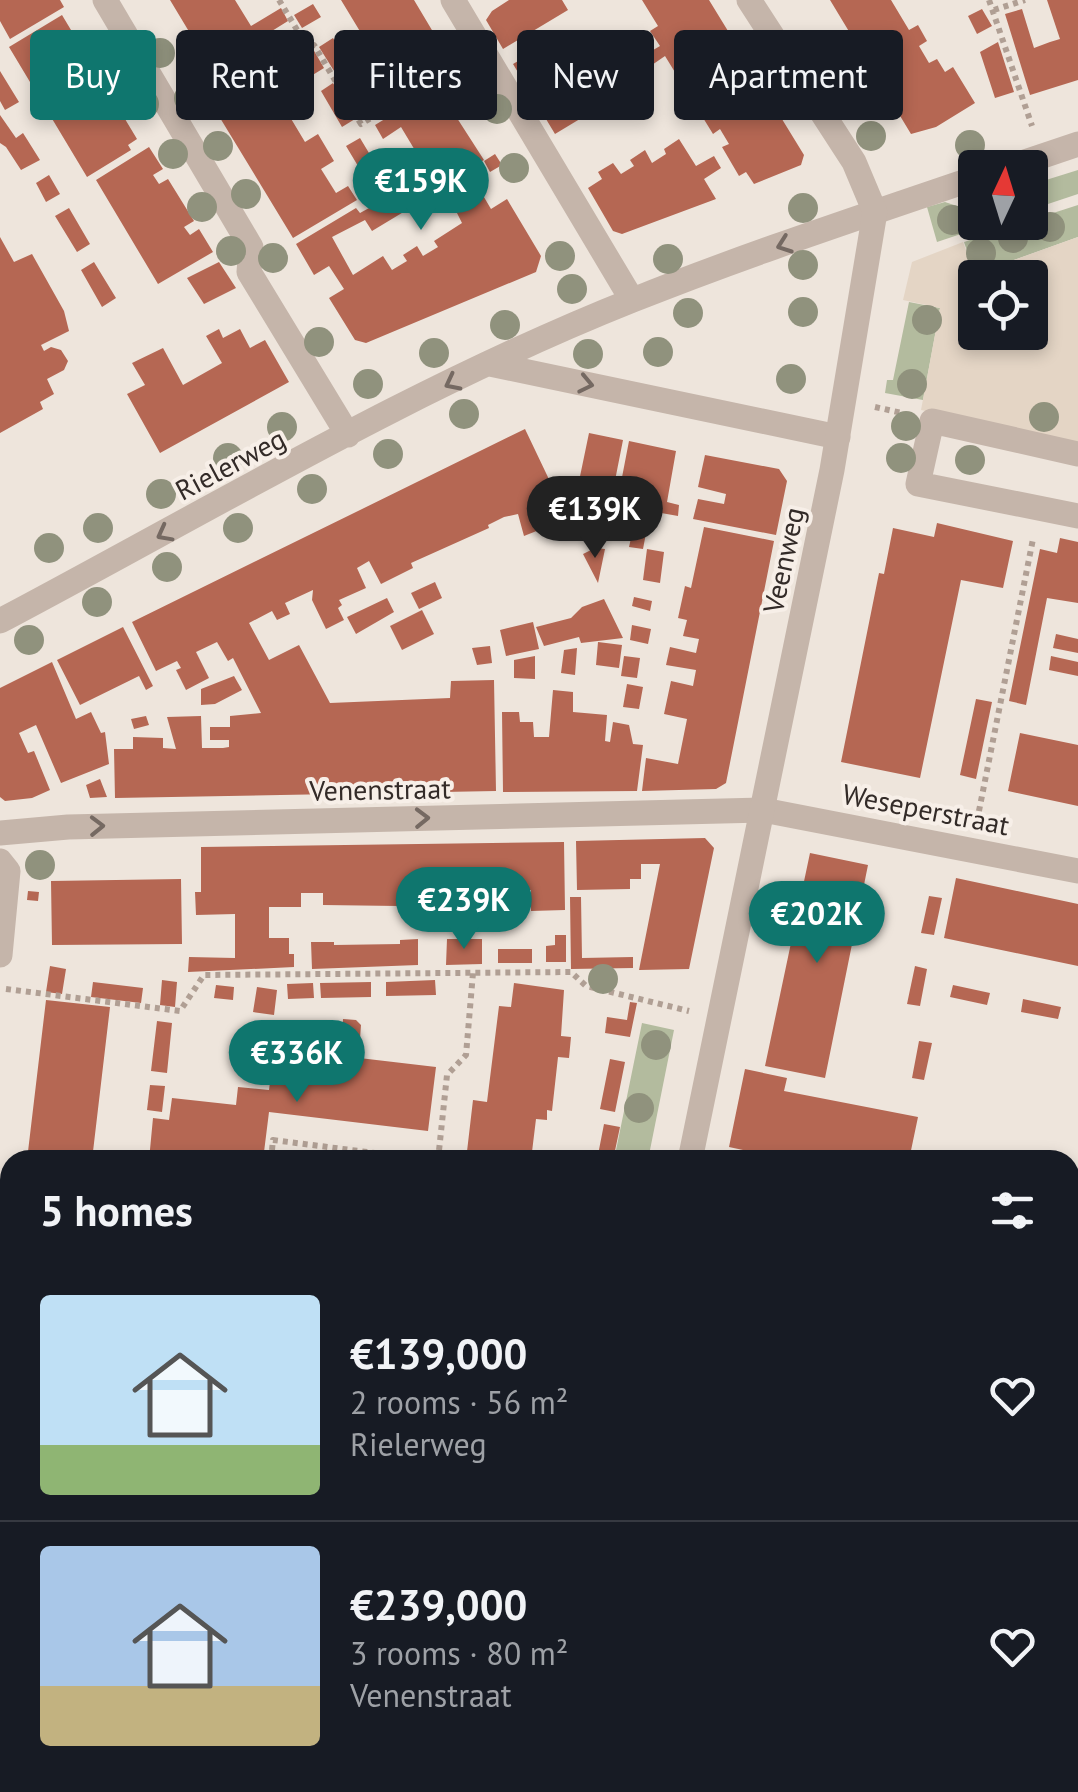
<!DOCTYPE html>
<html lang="en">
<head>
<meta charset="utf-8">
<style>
  body { margin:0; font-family:"PT Sans",sans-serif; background:#20242c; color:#f1f3f6; height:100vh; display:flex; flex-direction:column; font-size:38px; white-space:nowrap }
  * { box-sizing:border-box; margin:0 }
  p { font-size:32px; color:#9ea1a6 }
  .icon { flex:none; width:55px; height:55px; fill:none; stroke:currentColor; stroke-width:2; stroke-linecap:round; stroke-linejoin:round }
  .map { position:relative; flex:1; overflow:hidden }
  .side { position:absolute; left:0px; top:1150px; width:1080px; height:642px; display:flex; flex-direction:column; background:#171b24; border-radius:30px 30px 0 0; box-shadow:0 5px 15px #0003 }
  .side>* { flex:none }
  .guide { position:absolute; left:30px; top:30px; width:1020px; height:90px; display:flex; gap:20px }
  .needle { width:65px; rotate:4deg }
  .tools { position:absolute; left:958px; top:150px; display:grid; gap:20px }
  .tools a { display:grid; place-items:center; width:90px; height:90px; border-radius:10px; background:#171b24; box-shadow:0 5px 15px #0003; font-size:50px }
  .price { position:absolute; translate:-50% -85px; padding:0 22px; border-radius:35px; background:#0f766e; color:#fff; font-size:32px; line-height:65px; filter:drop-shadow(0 2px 5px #0008) }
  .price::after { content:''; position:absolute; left:50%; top:60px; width:30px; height:22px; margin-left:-15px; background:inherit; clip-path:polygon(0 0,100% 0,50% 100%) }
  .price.selected { background:#222; color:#fff }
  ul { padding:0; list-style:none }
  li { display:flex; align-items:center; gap:30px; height:250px; padding:0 40px }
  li+li { border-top:2px solid #363941 }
  li span { display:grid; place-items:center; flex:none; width:280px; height:200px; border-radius:10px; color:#555 }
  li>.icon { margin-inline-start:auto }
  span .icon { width:120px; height:120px; fill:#fffc; stroke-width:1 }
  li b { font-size:42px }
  h2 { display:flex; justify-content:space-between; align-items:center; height:120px; padding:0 40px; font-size:42px }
  .chip { padding:0 35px; border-radius:10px; background:#171b24; box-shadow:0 5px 15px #0003; font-size:35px; line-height:90px }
  .chip.selected { background:#0f766e; color:#fff }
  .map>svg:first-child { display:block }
</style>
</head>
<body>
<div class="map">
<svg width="1078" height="1792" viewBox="0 0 1078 1792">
  <rect width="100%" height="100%" fill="#eee5dc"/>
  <path fill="#b3bb9e" d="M1078 170V194L1030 210V185Z
    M945 202 960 207 975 202V222L994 223 937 242 927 207Z
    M1078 205V237L975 274 964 242Z
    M909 302 940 308 923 400 885 393 887 380H893Z
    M642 1023 674 1030 648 1160H614Z
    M1078 1392V1451L1070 1454V1394Z
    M10 1702V1764L0 1767V1704Z"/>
  <path fill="#e4d5c5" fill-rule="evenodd" d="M1078 237V442L921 410 940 308 903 300 912 262 963 242 975 274ZM975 278H1030V332H975Z"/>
  <path fill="#b56753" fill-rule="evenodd" d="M0 0H60L64 7 10 39 0 21Z
    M170 0H235L251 26 281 8 288 21 259 39 274 64 226 93Z
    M341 0H414L451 62 398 94Z
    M509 0H562L568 10 503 49 486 20 492 11Z
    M642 0H709L804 155 801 165 754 184 746 172 739 176 722 147 729 144 720 129 713 134 665 56 649 67 643 56 660 46 650 31 658 26Z
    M830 0H891L909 30 918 25 927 41 919 46 929 63 937 59 945 72 953 67 975 103 936 127 911 134Z
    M1047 0H1078V80L1030 95 1005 14 1022 9 1034 48 1050 42 1060 39Z
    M313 4 321 17 302 28 294 15Z
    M982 9 992 26 977 34 968 16Z
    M62 15 74 35 65 40 72 53 82 47 105 86 95 91 100 99 104 104 113 99 137 139 128 145 131 150 87 177 9 47Z
    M559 37 589 80 570 91 574 97 597 84 608 102 555 134 513 64Z
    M333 38 355 73 341 82 319 47Z
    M998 42 1014 92 995 98 980 52Z
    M313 49 324 68 311 76 299 57Z
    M279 69 303 110 290 117 305 142 318 134 334 161 321 169 336 193 348 186 357 200 293 238 214 108Z
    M0 71 19 102 5 110 0 101Z
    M361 82 377 111 363 119 346 90Z
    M333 83 355 119 342 127 321 91Z
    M437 87 484 160 468 170 491 209 507 199 541 256 536 272 366 343 355 340 329 298 344 289 329 266 314 275 296 244 356 208 360 213 380 202 376 196 393 185 384 170 416 152 401 127 383 139 375 125ZM445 164 469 204 456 211 462 223 434 241 438 247 423 256 417 246 403 255 407 261 392 270 383 256 353 275 332 237 365 220 372 231 430 196 420 179Z
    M0 115 16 138 23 133 40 160 21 170 6 147 0 143Z
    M360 138 381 173 367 181 346 146Z
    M679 139 696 166 714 156 721 168 704 179 716 199 622 234 613 231 588 188 602 179 598 172 613 163 621 174 634 166 630 160 645 150 652 163 666 154 664 149Z
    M149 147 163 169 153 175 159 184 168 179 194 221 184 227 190 235 199 229 213 252 158 284 96 180Z
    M495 154 502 165 490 172 484 161Z
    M49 175 60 194 46 202 36 183Z
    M69 208 90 244 77 252 55 216Z
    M0 237 14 262 32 254 64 311 69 331 41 345 44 351 51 347 61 350 68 361 64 370 47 379 54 394 40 402 43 409 0 433Z
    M94 262 116 298 102 307 81 270Z
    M219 262 236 288 204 304 187 278Z
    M219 329 223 338 240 329 250 348 265 340 289 382 160 453 127 394 145 385 132 363 163 348 183 385 222 363 206 336Z
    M525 429 556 494 529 509 539 530 524 536 518 514 504 517 488 525 489 528 411 563 413 568 381 584 369 561 357 568 366 588 339 600 342 605 338 608 344 620 326 629 312 600 313 590 285 603 290 614 277 620 272 611 249 623 269 660 299 645 330 703 450 698 451 681 494 680 496 791 115 798 114 749H133V737L163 738V748L176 749 167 717 201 716 202 748H223L229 747V740H210V727H230V716L261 713 233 658 228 661 217 642 196 652 209 678 186 690 176 670 181 668 177 661 156 671 132 622Z
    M589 433 623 440 607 521 573 515 576 501 568 500 571 485 578 486Z
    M629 441 676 451 667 502 679 505 678 516 650 511 652 501 634 498 630 520 623 519 622 525 613 524Z
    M705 455 779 469 787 481 776 535 693 519 698 499 724 504 726 494 698 487Z
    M937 523 1013 541 1003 588 961 580 920 778 841 762 879 573 884 574 893 528 934 537Z
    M634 525 647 528 643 549 629 547Z
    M704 527 774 541 726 783 716 789 642 791 646 758 678 764 687 719 664 714 671 681 693 686 696 670 666 665 670 647 696 653 699 639 683 636 687 620 678 618 685 586 691 588Z
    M1060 538 1078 542V603L1047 598 1026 705 1009 701 1040 549 1057 553Z
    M595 548 605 549 598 583 583 554Z
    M647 549 664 552 660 583 643 580Z
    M435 582 442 598 419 609 411 593Z
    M634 597 652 601 650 611 632 606Z
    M387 598 394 612 356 634 347 617Z
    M604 599 623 638 581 643 579 637 544 646 536 627 571 618 582 607Z
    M422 610 434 634 402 650 390 626Z
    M533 622 539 649 506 656 500 630Z
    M632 625 651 629 648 644 630 640Z
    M123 627 153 686 146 690 139 676 80 705 57 660Z
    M1056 634 1078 639V653L1053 648Z
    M598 642 622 645 619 668 596 665Z
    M490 646 492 663 477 665 472 648Z
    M577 648 575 675 561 673 564 650Z
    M535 656V679L514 678V660Z
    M624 656 640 658 637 678 621 676Z
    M1051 656 1078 662V676L1049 670Z
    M52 662 76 719 91 712 101 733 105 732 109 764 61 783 36 725 19 733 28 753 34 751 50 790 32 798 5 801 0 797V688Z
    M234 676 242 690 215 704 201 705V689Z
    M627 684 643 687 639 709 623 707Z
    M553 690 573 692V712L607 715 605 741 610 742 613 722 629 725 633 744 643 745 637 791 503 792 502 712H519L520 722H533L534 737H549Z
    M976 699 992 702 976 779 960 775Z
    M146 716 149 725 134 729 131 719Z
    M1020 733 1078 745V806L1008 791Z
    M100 779 107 797 90 798 86 785Z
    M705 838 714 848 689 969 639 970 660 864H641V879H630V889L577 890 576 841Z
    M564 842 565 910 531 911V890L480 891V911L449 912V891H414L415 912 399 913 398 906 323 905V893H301V907H269V938H289V954H294V967L188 972 189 957 235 958V914L196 915 195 892H201V847Z
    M810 853 868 865 825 1078 765 1066Z
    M956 878 1078 904V966L944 938Z
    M181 879 182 944 52 945 51 881Z
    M28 891 39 892 38 901 27 900Z
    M929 896 942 898 934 935 921 933Z
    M570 897H581L582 958 633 957V968L571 969Z
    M555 935H566V962H546V946L555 945Z
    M418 939V965L312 969 311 942H334V945L400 944V940Z
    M447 939H482V964L446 965Z
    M498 949H532V963H498Z
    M50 966 66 969 62 994 46 992Z
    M915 966 927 969 920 1006 907 1004Z
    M162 980 177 982 175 1007 160 1005Z
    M435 980 436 995 386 996V982Z
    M93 982 143 988 141 1003 91 997Z
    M371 982V997L321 998 320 983Z
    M313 983 314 998 288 999 287 984Z
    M514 983 564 990 561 1036 571 1037 569 1058 558 1057 552 1111 547 1110V1120L536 1119 531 1160H466L473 1100 487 1102 499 1006 511 1007Z
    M216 985 234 987 233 1000 214 998Z
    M953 985 990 993 987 1005 950 997Z
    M257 987 277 990 274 1015 253 1012Z
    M1023 999 1061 1007 1058 1019 1021 1012Z
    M46 1000 110 1007 92 1160H27Z
    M630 1002 637 1003 630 1037 605 1033 607 1017 627 1020Z
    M343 1019 356 1020 361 1025 360 1039 342 1038Z
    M157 1021 172 1023 167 1073 151 1071Z
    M919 1041 932 1043 924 1080 912 1078Z
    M274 1048 436 1067 428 1131 269 1112 263 1160H149L153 1118 169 1120 172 1098 236 1105 238 1087 269 1090Z
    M610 1059 625 1062 615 1112 600 1109Z
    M745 1069 787 1078 784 1091 918 1117 909 1160H789L729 1147Z
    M150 1085 165 1086 162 1112 147 1110Z
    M604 1124 620 1127 613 1160H597Z
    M1078 1187V1281L1070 1283V1190Z
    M2 1528H10V1610L0 1611Z"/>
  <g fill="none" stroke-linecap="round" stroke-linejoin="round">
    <path stroke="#c9c0b8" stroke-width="25" stroke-dasharray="25 12" stroke-linecap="butt" d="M549 1792 551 1782"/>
    <path stroke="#b09f94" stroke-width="6" stroke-dasharray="5 5" stroke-linecap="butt" d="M279 0 308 48 314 45 361 124 457 65
      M989 0 1032 126
      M994 10 1025 0
      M206 109 308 48
      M875 407 902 413
      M977 821 1033 539
      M6 989 180 1011 204 975 571 972 586 986 689 1011
      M271 1160 273 1140 429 1160
      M438 1160 447 1075 466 1055 473 973"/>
    <path stroke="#c5b5aa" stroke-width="25" d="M105 0 251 247 249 272 348 435
      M453 0 632 300
      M1007 168 1078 144
      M490 364 838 437
      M1078 454 932 421 918 484 1078 516
      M0 621C208 511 414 387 633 300 745 255 861 217 975 178
      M0 833 68 827 763 810 1078 871
      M0 861 8 871 0 955
      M0 1213 10 1237
      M1070 1332 1078 1330
      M0 1374 10 1268
      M0 1495H10"/>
    <path stroke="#c5b5aa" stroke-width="25" d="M690 1160 832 470 875 212 854 162 749 0"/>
    <path stroke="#332b28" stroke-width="8" stroke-dasharray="2.5 8" stroke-linecap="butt" d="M1070 1490 1078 1488
      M1070 1516 1078 1514
      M41 1792 78 1782
      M145 1792 178 1782"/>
  </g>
  <g fill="#90927d">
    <circle cx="160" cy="53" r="15"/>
    <circle cx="114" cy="55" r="15"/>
    <circle cx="189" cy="98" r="15"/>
    <circle cx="144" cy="104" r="15"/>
    <circle cx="497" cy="109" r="15"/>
    <circle cx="871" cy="136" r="15"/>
    <circle cx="970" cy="145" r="15"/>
    <circle cx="218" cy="146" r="15"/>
    <circle cx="173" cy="154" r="15"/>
    <circle cx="514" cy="168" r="15"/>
    <circle cx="246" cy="194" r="15"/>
    <circle cx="202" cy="207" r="15"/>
    <circle cx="803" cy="208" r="15"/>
    <circle cx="952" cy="220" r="15"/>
    <circle cx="1050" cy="227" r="15"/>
    <circle cx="1013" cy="238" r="15"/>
    <circle cx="231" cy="251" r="15"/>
    <circle cx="981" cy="253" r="15"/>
    <circle cx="560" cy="256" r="15"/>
    <circle cx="273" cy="258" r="15"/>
    <circle cx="668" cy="259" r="15"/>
    <circle cx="803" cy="265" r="15"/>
    <circle cx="572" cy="289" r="15"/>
    <circle cx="803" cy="312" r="15"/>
    <circle cx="688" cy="313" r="15"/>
    <circle cx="927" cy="320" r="15"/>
    <circle cx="505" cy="325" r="15"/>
    <circle cx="319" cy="342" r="15"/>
    <circle cx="658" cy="352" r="15"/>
    <circle cx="434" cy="353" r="15"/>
    <circle cx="588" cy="354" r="15"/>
    <circle cx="791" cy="379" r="15"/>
    <circle cx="368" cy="384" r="15"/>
    <circle cx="912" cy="384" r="15"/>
    <circle cx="464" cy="414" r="15"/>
    <circle cx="1044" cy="417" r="15"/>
    <circle cx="906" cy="426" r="15"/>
    <circle cx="282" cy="427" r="15"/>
    <circle cx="388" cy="454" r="15"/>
    <circle cx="228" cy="458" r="15"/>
    <circle cx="901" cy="458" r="15"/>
    <circle cx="970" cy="460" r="15"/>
    <circle cx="312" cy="489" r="15"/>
    <circle cx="161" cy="494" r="15"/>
    <circle cx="98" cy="528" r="15"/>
    <circle cx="238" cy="528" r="15"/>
    <circle cx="49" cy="548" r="15"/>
    <circle cx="167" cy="567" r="15"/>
    <circle cx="97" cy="602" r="15"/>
    <circle cx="29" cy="640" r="15"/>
    <circle cx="40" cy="865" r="15"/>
    <circle cx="603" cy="979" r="15"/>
    <circle cx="656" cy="1045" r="15"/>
    <circle cx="639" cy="1108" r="15"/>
  </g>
  <defs><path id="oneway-chevron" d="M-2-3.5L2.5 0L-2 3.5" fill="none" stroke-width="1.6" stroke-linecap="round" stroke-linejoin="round" transform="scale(2.5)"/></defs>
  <g stroke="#756962">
    <use href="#oneway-chevron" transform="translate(784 245) rotate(160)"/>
    <use href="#oneway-chevron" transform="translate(452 383) rotate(153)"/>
    <use href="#oneway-chevron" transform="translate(586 384) rotate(12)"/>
    <use href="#oneway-chevron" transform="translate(164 534) rotate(152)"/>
    <use href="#oneway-chevron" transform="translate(422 818) rotate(-1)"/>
    <use href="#oneway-chevron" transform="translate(97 826) rotate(-1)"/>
  </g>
  <g text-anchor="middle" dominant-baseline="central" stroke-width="8" stroke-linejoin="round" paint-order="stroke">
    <g font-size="28" fill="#332b28" stroke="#f7efe8">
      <text transform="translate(230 464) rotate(-28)">Rielerweg</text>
      <text transform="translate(783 560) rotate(-78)">Veenweg</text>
      <text transform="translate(380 789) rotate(-1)">Venenstraat</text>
      <text transform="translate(926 809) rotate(11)">Weseperstraat</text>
    </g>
  </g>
</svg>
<div class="tools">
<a><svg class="needle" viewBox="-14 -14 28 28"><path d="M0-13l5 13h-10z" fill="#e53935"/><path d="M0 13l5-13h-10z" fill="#9ea1a6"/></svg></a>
<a><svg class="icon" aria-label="locate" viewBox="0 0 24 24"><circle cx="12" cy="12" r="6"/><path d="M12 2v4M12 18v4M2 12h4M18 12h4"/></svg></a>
</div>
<b class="price" style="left:421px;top:233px">€159K</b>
<b class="price selected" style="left:595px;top:561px">€139K</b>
<b class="price" style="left:464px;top:952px">€239K</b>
<b class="price" style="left:817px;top:966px">€202K</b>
<b class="price" style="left:297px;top:1105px">€336K</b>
<div class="guide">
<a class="chip selected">Buy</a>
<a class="chip">Rent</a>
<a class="chip">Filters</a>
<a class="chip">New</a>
<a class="chip">Apartment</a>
</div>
<section class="side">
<h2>5 homes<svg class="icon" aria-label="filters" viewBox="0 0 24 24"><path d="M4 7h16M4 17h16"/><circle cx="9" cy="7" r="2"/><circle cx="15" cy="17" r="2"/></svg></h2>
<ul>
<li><span style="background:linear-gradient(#bfe0f5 75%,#8fb573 0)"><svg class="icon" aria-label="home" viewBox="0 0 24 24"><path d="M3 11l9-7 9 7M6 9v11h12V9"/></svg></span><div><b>€139,000</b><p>2 rooms · 56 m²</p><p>Rielerweg</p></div><svg class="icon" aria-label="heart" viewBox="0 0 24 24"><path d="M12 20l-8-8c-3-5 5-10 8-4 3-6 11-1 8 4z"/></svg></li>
<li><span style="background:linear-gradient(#a9c7e8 70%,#c2b280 0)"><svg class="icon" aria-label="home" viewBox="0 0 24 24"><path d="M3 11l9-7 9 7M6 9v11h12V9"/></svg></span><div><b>€239,000</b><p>3 rooms · 80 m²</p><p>Venenstraat</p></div><svg class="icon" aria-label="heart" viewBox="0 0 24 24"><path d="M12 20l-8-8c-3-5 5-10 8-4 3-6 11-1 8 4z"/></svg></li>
</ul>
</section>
</div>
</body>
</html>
